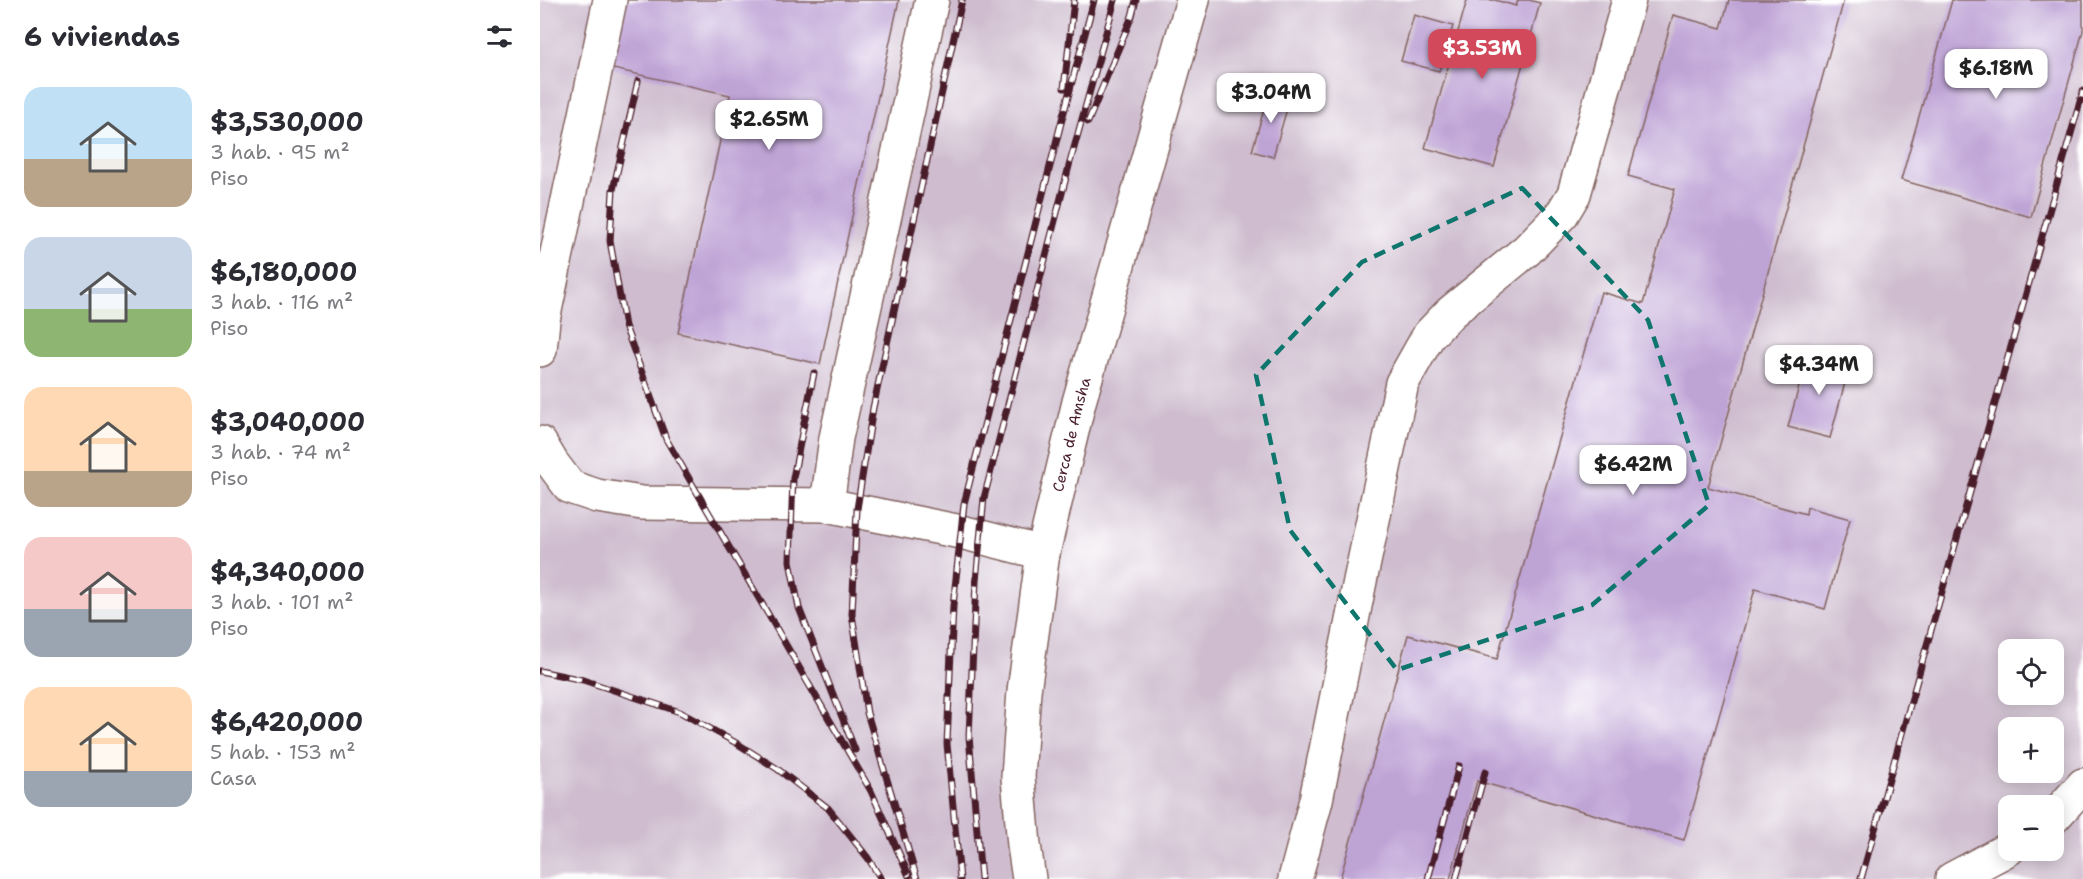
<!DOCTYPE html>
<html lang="es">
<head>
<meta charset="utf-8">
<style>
  body { margin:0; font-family:"Shantell Sans",sans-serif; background:#f7f7f7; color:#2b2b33; height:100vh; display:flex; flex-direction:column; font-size:22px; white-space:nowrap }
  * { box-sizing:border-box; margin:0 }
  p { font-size:20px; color:#7c7c81 }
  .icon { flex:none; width:33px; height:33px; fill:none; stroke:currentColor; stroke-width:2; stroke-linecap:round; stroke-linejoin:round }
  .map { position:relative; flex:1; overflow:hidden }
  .side { display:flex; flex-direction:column; background:#fff; width:540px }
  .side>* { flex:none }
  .fabs { position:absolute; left:1458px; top:639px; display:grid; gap:12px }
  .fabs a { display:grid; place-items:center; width:66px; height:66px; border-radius:12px; background:#fff; box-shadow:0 3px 15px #0003; font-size:30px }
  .price { position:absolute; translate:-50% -51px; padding:0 14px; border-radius:12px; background:#fff; color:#222; font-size:20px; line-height:39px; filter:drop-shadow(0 2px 3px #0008) }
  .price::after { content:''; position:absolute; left:50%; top:36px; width:18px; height:14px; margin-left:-9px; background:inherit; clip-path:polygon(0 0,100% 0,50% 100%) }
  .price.selected { background:#d1495b; color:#fff }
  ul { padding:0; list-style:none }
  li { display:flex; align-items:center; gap:18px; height:150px; padding:0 24px }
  li span { display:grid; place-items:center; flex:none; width:168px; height:120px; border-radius:18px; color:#555 }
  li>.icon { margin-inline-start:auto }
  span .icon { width:72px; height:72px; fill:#fffc; stroke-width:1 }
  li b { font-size:26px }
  h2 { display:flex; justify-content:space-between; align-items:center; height:72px; padding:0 24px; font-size:26px }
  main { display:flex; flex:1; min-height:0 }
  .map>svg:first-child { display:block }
</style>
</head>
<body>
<main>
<section class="side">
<h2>6 viviendas<svg class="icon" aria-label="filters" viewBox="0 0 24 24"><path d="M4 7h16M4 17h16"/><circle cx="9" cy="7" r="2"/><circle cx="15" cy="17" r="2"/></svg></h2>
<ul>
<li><span style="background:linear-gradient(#bfe0f5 60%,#b9a48a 0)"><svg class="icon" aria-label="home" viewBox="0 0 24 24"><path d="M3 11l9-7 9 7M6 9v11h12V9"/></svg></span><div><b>$3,530,000</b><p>3 hab. · 95 m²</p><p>Piso</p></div></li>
<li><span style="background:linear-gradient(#c9d6e8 60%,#8fb573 0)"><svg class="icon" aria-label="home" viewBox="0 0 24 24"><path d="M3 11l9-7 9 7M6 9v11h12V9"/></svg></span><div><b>$6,180,000</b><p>3 hab. · 116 m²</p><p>Piso</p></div></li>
<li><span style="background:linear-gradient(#ffd9b3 70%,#b9a48a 0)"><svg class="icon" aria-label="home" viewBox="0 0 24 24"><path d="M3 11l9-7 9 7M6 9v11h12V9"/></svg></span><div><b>$3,040,000</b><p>3 hab. · 74 m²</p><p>Piso</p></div></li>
<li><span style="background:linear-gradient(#f6c9c9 60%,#9aa5b1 0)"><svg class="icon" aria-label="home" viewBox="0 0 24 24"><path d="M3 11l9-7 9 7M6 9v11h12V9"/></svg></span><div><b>$4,340,000</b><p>3 hab. · 101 m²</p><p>Piso</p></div></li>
<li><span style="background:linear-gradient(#ffd9b3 70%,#9aa5b1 0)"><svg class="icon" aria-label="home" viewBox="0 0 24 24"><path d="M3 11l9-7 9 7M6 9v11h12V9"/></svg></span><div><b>$6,420,000</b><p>5 hab. · 153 m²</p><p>Casa</p></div></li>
</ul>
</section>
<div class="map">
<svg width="1543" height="879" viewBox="0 0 1543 879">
  <rect width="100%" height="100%" fill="#fff"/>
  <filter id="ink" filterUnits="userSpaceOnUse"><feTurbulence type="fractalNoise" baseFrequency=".0167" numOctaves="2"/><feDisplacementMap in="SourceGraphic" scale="12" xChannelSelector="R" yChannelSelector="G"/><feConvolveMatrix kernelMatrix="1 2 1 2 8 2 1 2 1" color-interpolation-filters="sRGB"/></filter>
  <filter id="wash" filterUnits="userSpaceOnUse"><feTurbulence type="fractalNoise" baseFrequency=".008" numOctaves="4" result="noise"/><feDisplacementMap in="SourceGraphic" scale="24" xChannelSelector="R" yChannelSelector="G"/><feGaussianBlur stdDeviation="1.35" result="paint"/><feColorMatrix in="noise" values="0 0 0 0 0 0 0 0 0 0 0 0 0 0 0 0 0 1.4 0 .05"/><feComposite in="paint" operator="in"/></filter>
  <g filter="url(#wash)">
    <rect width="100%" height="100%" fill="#ece3c4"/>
    <path fill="#cfbdcf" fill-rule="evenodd" d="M0 0H1543V879H0ZM1468 650H1514V694H1468ZM1468 728H1514V772H1468ZM1468 806H1514V850H1468Z"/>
    <g id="blocks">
      <path fill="#bea3d5" d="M74 0H359L280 364 138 333 190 95 60 66Z
        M927 0H955L976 6 978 0H989L1000 3 954 167 885 148Z
        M1189 0H1304L1168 487 1266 514 1267 507 1310 519 1285 609 1215 589 1144 840 937 781 910 879H800L868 635 957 659 1061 292 1103 304 1135 189 1088 176 1133 15 1181 28Z
        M1412 0H1543V31L1491 217 1361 180Z
        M874 15 913 26 899 71 861 61Z
        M729 92 750 98 733 157 712 151Z
        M1268 353 1310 364 1290 438 1248 427Z"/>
    </g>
  </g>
  <g filter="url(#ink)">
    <use href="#blocks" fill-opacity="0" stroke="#836461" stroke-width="1.5"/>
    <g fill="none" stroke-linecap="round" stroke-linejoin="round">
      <defs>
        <g id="minor">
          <path d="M392 0 296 438 287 505 421 532 503 553"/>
          <path d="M0 350 3 320 70 0"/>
          <path d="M0 443 12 463 30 487 57 496 102 503 287 505"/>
          <path d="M1514 817 1543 785"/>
          <path id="s1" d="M489 879 484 845 478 777 484 691 503 553 539 402 653 0"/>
          <path d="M755 879 776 800 820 581 862 383 889 335 910 313 987 250 1022 214 1034 194 1089 0"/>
          <path d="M1412 879 1468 849"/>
        </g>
      </defs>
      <use href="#minor" stroke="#836461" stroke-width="36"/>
      <use href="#minor" stroke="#fff" stroke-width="33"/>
      <defs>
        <path id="rail" d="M98 81 73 190 70 241 85 326 126 439 331 791 369 876
          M524 88 534 0
          M548 122 592 16 596 0
          M274 373 253 478 250 561 259 608 315 750
          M0 671 43 680 140 712 198 744 236 768 288 808 328 858 341 879
          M377 879 327 713 312 614 317 509 333 408 422 0
          M420 879 407 744 413 606 424 504 520 127 554 0
          M441 879 429 736 436 581 444 498 529 166 575 0
          M888 879 919 766
          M916 879 945 772
          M1321 879 1543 91"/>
      </defs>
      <use href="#rail" stroke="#4a1f2b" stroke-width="7"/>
      <use href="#rail" stroke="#fff" stroke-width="4.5" stroke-dasharray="14" stroke-linecap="butt"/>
    </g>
  </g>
  <path fill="none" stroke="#0f766e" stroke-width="4.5" stroke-dasharray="12 8" stroke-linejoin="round" d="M982 188 1108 320 1169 505 1052 605 857 670 750 530 716 375 822 262Z"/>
  <g text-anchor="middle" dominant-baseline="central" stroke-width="4.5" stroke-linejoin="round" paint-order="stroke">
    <g font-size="15" fill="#4a1f2b" stroke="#fff">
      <text stroke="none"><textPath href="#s1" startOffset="450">Cerca de Amsha</textPath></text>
    </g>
  </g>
</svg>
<div class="fabs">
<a><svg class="icon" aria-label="locate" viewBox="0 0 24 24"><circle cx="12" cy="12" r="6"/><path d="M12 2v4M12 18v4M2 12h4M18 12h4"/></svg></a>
<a>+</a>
<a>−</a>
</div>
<b class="price selected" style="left:942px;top:80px">$3.53M</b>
<b class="price" style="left:1456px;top:100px">$6.18M</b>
<b class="price" style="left:731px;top:124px">$3.04M</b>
<b class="price" style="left:229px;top:151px">$2.65M</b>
<b class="price" style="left:1279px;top:396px">$4.34M</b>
<b class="price" style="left:1093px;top:496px">$6.42M</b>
</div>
</main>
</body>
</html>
